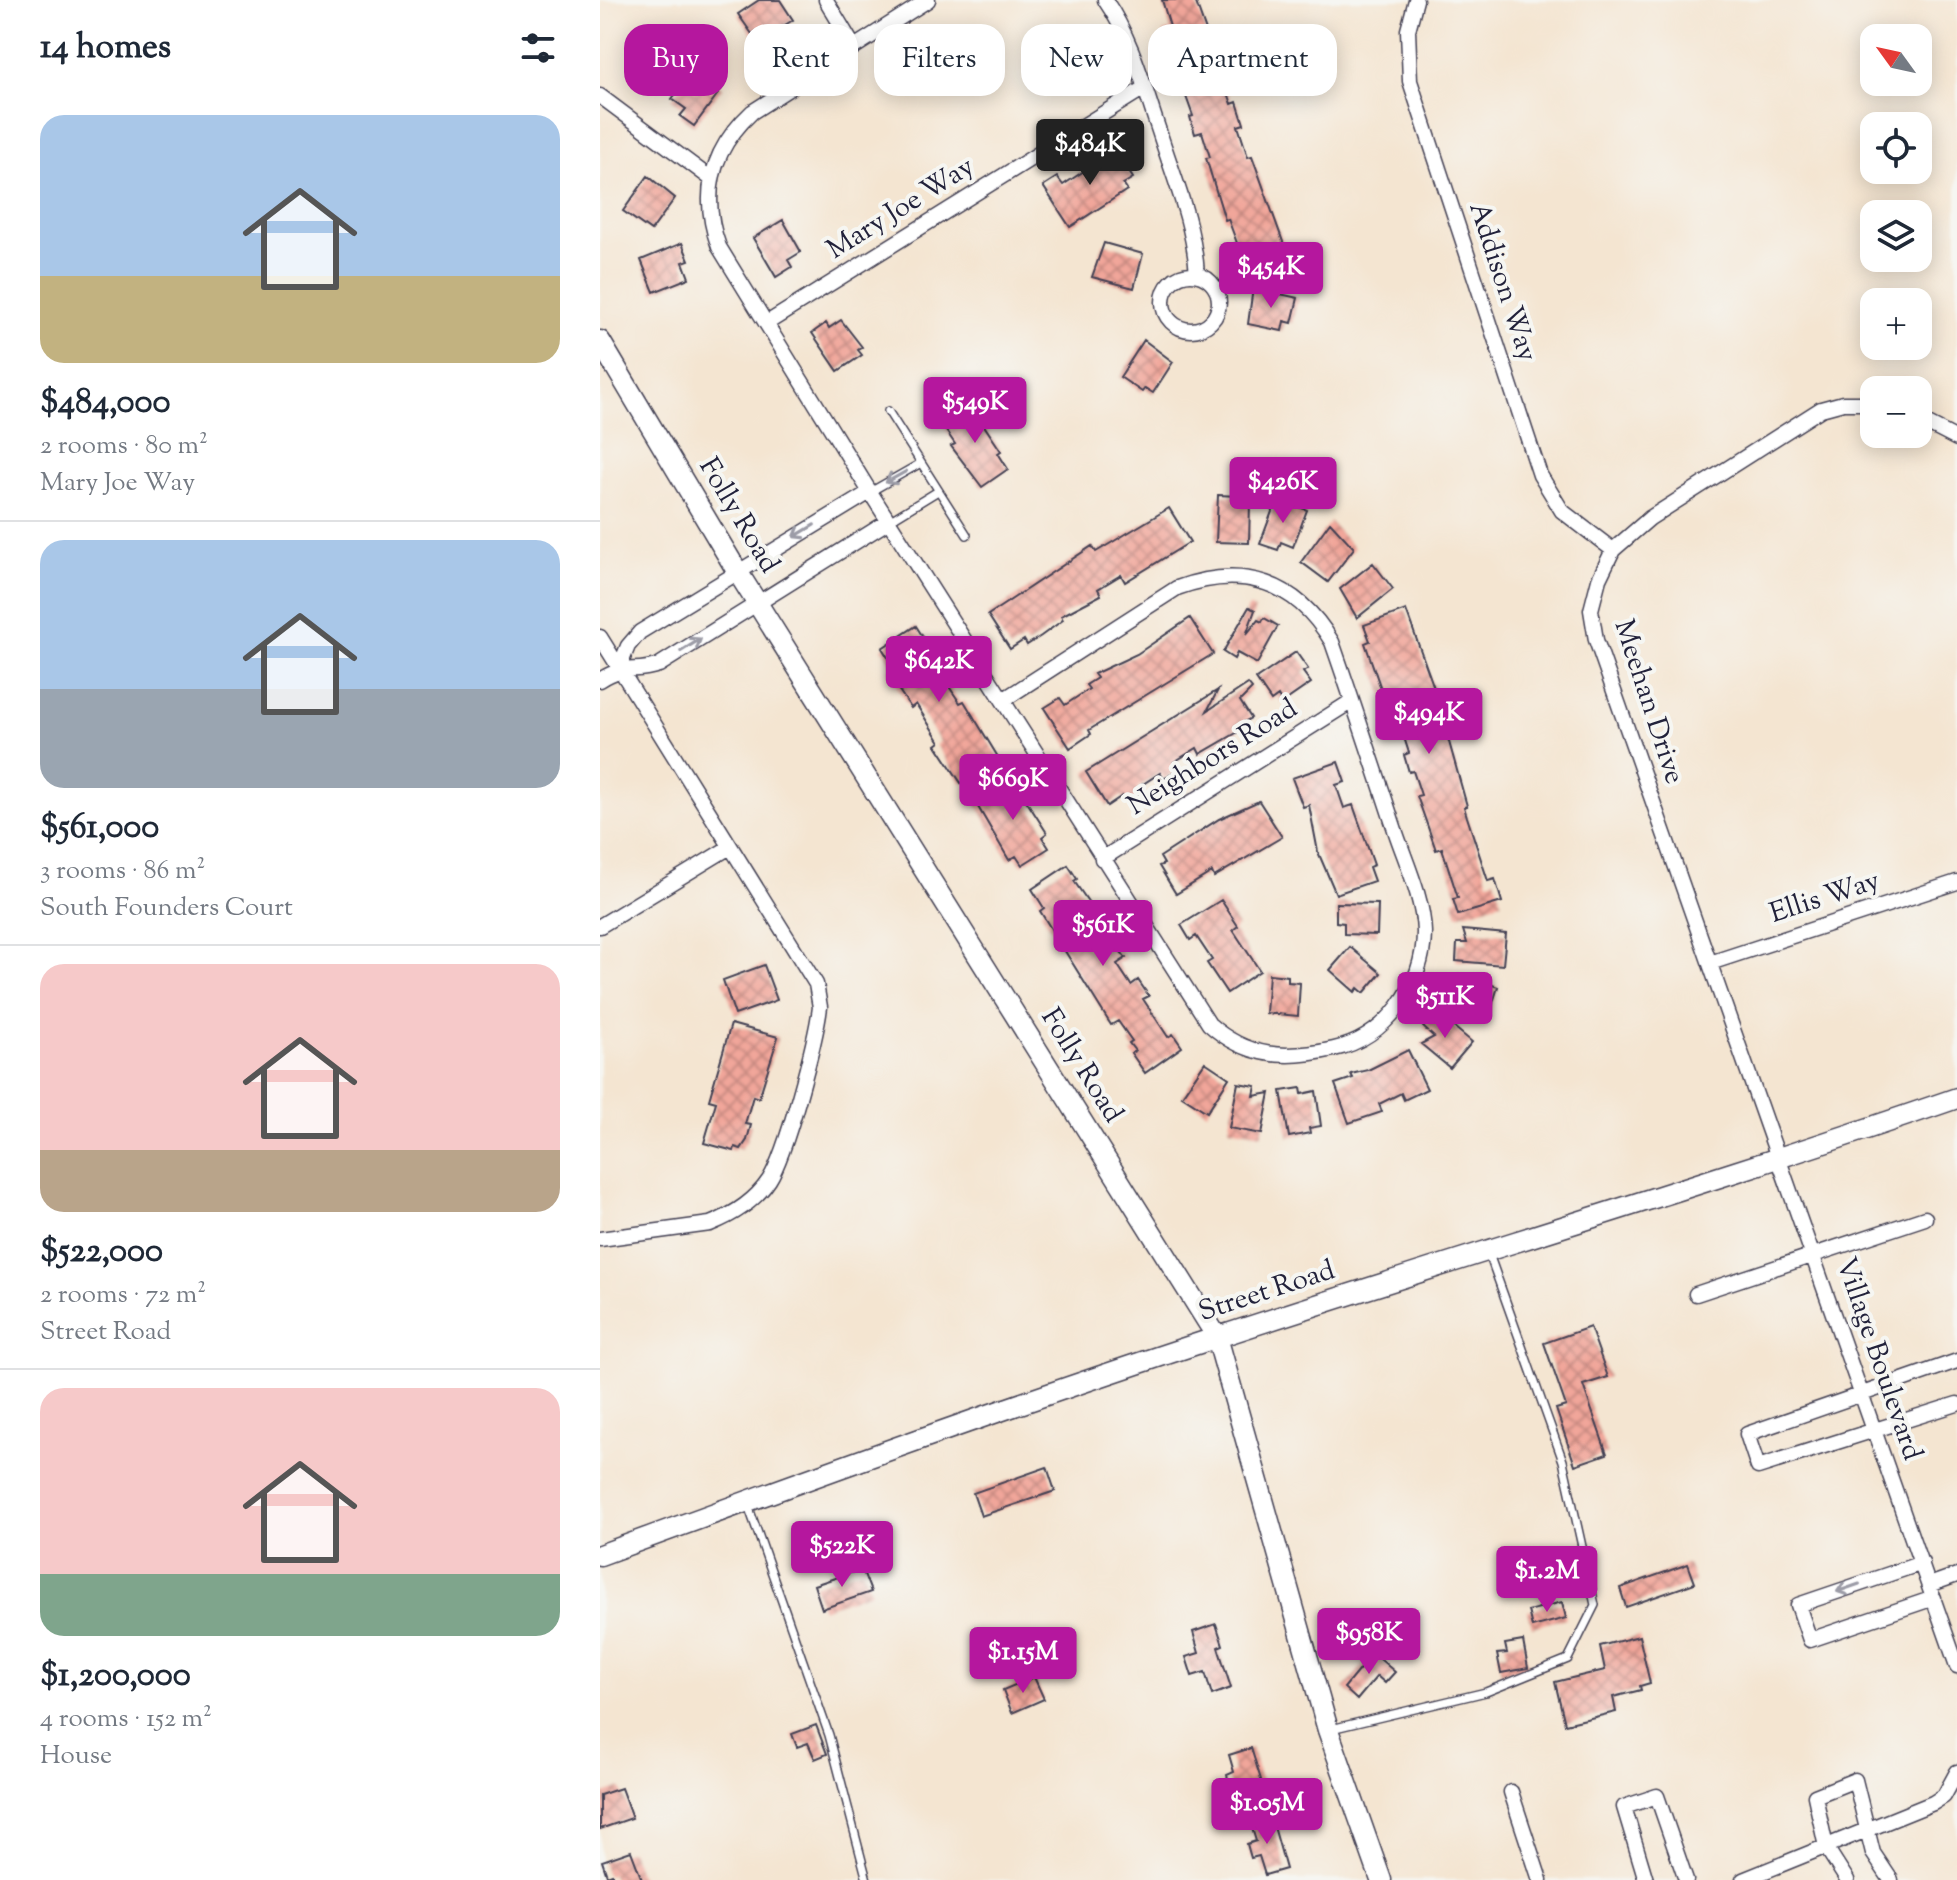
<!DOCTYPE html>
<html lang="en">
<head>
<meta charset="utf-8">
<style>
  body { margin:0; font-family:"Sorts Mill Goudy",serif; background:#f6f6f7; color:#1f2937; height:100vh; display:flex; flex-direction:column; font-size:30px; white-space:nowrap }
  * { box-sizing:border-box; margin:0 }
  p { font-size:26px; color:#747a83 }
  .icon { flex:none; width:44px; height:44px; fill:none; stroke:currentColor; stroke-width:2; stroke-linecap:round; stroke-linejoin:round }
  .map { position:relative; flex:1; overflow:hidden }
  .panel { display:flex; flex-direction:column; background:#fff; width:600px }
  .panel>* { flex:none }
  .banner { position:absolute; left:24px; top:24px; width:760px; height:72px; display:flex; gap:16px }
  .needle { width:52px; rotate:303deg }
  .tools { position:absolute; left:1260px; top:24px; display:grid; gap:16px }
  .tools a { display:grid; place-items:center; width:72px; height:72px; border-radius:16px; background:#fff; box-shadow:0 4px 20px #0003; font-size:40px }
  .price { position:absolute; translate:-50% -68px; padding:0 18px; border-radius:8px; background:#b5179e; color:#fff; font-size:26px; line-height:52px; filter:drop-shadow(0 2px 4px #0008) }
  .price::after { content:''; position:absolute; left:50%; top:48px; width:24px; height:18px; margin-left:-12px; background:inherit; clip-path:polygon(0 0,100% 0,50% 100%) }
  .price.active { background:#222; color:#fff }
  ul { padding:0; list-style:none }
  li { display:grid; align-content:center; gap:16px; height:424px; padding:0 40px }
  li+li { border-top:2px solid #e0e1e3 }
  li span { display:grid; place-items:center; height:248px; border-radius:24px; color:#555 }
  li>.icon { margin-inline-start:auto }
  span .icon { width:144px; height:144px; fill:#fffc; stroke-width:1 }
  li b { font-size:34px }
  h2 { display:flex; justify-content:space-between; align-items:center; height:96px; padding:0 40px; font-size:34px }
  .chip { padding:0 28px; border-radius:24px; background:#fff; box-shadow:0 4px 20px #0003; font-size:28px; line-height:72px }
  .chip.active { background:#b5179e; color:#fff }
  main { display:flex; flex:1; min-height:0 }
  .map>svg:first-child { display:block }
</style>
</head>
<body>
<main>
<section class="panel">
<h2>14 homes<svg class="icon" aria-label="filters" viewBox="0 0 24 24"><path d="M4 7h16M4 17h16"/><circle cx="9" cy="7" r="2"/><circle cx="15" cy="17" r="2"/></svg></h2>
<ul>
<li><span style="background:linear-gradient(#a9c7e8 65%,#c2b280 0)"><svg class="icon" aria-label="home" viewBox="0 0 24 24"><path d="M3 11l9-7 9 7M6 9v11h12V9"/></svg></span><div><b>$484,000</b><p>2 rooms · 80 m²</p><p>Mary Joe Way</p></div></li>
<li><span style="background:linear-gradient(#a9c7e8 60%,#9aa5b1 0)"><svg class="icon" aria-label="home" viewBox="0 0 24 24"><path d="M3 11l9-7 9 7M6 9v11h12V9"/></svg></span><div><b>$561,000</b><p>3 rooms · 86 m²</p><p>South Founders Court</p></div></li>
<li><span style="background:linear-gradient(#f6c9c9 75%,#b9a48a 0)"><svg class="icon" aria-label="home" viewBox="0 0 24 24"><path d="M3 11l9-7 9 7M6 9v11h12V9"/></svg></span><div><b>$522,000</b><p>2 rooms · 72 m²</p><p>Street Road</p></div></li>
<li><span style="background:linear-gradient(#f6c9c9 75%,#7fa58c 0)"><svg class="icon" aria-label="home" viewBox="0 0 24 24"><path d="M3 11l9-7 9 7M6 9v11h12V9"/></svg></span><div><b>$1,200,000</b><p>4 rooms · 152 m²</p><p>House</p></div></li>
</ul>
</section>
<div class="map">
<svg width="1357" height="1880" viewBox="0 0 1357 1880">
  <defs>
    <pattern id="building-cross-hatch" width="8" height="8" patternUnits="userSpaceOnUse" patternTransform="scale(2)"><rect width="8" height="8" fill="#f1a69a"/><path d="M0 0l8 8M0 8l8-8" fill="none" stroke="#c3877f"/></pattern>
  </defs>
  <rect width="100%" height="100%" fill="#f6f6f2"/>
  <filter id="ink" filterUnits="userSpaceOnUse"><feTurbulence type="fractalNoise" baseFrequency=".0125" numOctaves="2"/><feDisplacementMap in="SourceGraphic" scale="16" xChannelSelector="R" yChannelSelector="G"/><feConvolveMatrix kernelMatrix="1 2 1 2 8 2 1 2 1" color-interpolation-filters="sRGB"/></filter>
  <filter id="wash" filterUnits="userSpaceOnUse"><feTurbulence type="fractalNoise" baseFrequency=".006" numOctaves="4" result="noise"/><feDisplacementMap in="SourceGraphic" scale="32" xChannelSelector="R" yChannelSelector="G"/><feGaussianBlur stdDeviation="1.8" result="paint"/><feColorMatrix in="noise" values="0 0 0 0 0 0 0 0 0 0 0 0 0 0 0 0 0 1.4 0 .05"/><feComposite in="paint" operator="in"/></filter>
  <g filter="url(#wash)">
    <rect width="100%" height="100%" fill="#f4e5d1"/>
    <g id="blocks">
      <path fill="url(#building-cross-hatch)" d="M159 0H180L193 20 164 38 159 30 152 34 138 14Z
        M562 0H595L632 104 637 102 644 124 638 126 648 157 652 156 687 253 679 256 682 265 652 275 646 258 639 260 633 244 637 243 628 219 625 220 606 158 610 157 602 132 595 134 590 117 593 116 563 32 571 30Z
        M95 67 123 87 94 126 80 116 86 109 72 99Z
        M514 149 533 178 523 184 527 190 470 227 443 186 457 177 463 185 487 169 482 161 495 153 499 159Z
        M48 176 75 198 51 231 23 211Z
        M183 220 201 252 188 260 192 267 176 277 153 238Z
        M82 243 89 260 83 262 89 278 54 292 41 260Z
        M504 243 543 254 534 288 492 277Z
        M653 288 698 298 692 323 684 321 682 331 648 324Z
        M241 320 262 347 258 350 262 355 238 371 212 333 226 323 229 328Z
        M544 340 573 362 553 393 545 388 542 392 520 377Z
        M369 403 401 451 398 453 408 469 382 487 351 446 355 444 340 422Z
        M618 495 638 496V502H650L649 543 616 542Z
        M677 498 707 510 693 547 681 542 678 550 660 544Z
        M569 508 590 542 525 582 521 575 498 589 501 595 461 616 463 620 441 636 427 645 424 640 410 649 388 615 492 546 496 552Z
        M730 522 754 548 728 582 701 562Z
        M773 563 793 589 757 618 740 589Z
        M649 607 655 610 646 635 658 620 662 622 664 618 678 626 657 664 637 653 634 659 623 652Z
        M806 610 833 685 867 806 864 807 867 817 888 881 895 879 902 902 858 915 853 899 858 898 842 848 836 850 817 796 821 795 813 771 809 772 804 755 809 753 801 728 795 729 765 643 770 641 764 625Z
        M590 618 613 654 489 730 491 734 470 748 444 708 460 698 465 705 489 689 486 685 497 678 494 674 537 654Z
        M316 626 350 679 346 682 360 703 364 701 398 757 361 783 336 745 340 742 316 704 311 708 298 689 289 670 294 667 282 648Z
        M696 652 708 669 703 672 711 683 682 703 678 696 671 701 656 679Z
        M648 684 652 689 640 701 651 718 635 727 638 732 600 754 597 748 574 762 578 769 564 779 560 773 537 788 541 795 526 803 522 796 507 806 486 772 618 690 607 711Z
        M738 762 745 782 736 785 744 808 753 805 774 865 769 867 774 881 736 894 718 852 709 805 703 807 692 778Z
        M411 777 447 833 442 837 449 848 422 865 416 856 409 860 374 800Z
        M659 801 682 837 614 877 612 872 576 894 559 866 564 864 560 857 619 819Z
        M468 865 477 879 474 881 500 919 496 921 526 958 517 964 531 985 538 980 549 996 543 999 568 1037 573 1034 582 1047 545 1073 531 1053 535 1051 529 1043 532 1041 518 1021 511 1025 440 911 444 908 432 889Z
        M621 900 638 926 633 930 660 971 627 993 607 963 612 960 596 936 590 940 581 925Z
        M736 903 778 904 777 935 744 934V923L736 922Z
        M863 930 906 934 903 965 856 961 857 943H867Z
        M750 947 781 973 764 993 758 988 755 992 730 970Z
        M164 965 177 1000 135 1015 123 980Z
        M669 974 688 976V982L700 983 698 1016 666 1013Z
        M859 974 898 987 888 1018 843 1004 849 987 854 989Z
        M836 1012 872 1042 850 1068 821 1044 834 1037 823 1027Z
        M131 1024 178 1037 159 1098 153 1096 145 1124 151 1125 147 1140 141 1149 135 1147 134 1151 104 1143 116 1102 109 1100Z
        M808 1050 827 1089 804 1100 801 1093 779 1104 782 1112 749 1123 735 1084 753 1078 751 1074 768 1070Z
        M605 1062 629 1078 607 1112 582 1096Z
        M638 1083 656 1086 654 1096 670 1093 662 1134 629 1128Z
        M701 1088 702 1094 716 1091 721 1126 709 1128 710 1133 689 1137 681 1091Z
        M990 1327 1008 1377 983 1385 1007 1454 975 1465 956 1409 966 1406 944 1343Z
        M447 1467 455 1491 381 1516 373 1493Z
        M1088 1564 1095 1583 1026 1607 1020 1588Z
        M262 1569 271 1592 222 1609 214 1585Z
        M962 1602 966 1618 932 1627 928 1611Z
        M616 1624 623 1645 618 1647 631 1688 612 1695 605 1672 592 1676 586 1657 599 1653 593 1632Z
        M1039 1636 1050 1683 1040 1686 1041 1690 1013 1697 1016 1712 965 1724 955 1682 1005 1670 1000 1646Z
        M923 1641 928 1668 901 1673 897 1654 907 1653 905 1644Z
        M773 1653 795 1672 785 1683 777 1676 757 1700 744 1688Z
        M434 1677 444 1699 412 1713 403 1690Z
        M216 1725 227 1754 215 1759 208 1743 197 1747 192 1734Z
        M651 1748 663 1786 641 1793 639 1787 631 1789 627 1775 634 1772 629 1755Z
        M21 1788 32 1818 0 1829V1795Z
        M671 1816 686 1869 665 1875 659 1856 651 1858 647 1844 656 1841 650 1822Z
        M31 1851 42 1880H14L12 1874 7 1876 2 1861Z"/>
    </g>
  </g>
  <g filter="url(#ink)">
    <use href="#blocks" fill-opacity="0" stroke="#423f52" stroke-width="2"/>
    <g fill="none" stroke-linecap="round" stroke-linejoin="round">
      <defs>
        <path id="lane" d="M288 411 367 535
          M270 492 321 463
          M289 521 338 491
          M148 1505 229 1735 267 1880
          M731 1729 886 1692 968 1659 995 1605 963 1461 889 1254"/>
        <path id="street" d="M226 0 254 47
          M328 0 152 112C111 150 100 195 119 247L270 492 609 1024C647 1058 686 1060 734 1049 786 1038 824 985 824 932 823 899 807 865 796 833 775 769 754 705 732 642 696 581 643 564 577 588L403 700
          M505 0C532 39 544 87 559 131 574 178 594 224 597 274
          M816 0 808 30 810 81 940 475 962 511 1013 550
          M0 96 110 178
          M563 302a28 28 0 1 1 56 0a28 28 0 1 1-56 0Z
          M167 323 544 88
          M1274 403H1243L1221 409 1050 518 1013 550 999 579 991 610 996 640 1357 1666
          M1318 419 1357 439
          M0 637 216 984 220 1007C216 1040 186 1154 169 1180 155 1201 133 1215 110 1224L0 1239
          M19 668 28 646 40 632 270 492
          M0 680C27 663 33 674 59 665L289 521
          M502 859 752 701
          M0 926 130 847
          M1110 963 1357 882
          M1096 1294 1325 1218
          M1357 1361 1147 1434 1158 1467 1357 1404
          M1322 1563 1198 1605 1210 1640 1334 1598
          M1329 1585 1357 1575
          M911 1792 940 1880
          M1046 1880 1024 1807 1057 1796 1086 1880
          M1143 1880 1333 1803 1344 1796 1357 1772
          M1247 1880 1226 1847 1215 1796 1255 1780 1273 1853 1291 1880"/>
        <path id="secondary" d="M0 341 137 571 617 1337 728 1730 781 1880
          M0 1555C205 1480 410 1405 618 1337 864 1256 1112 1183 1357 1098"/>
      </defs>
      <use href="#lane" stroke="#423f52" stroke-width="10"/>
      <use href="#street" stroke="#423f52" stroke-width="17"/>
      <use href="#secondary" stroke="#423f52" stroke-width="23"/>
      <use href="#lane" stroke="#fff" stroke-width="7"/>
      <use href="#street" stroke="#fff" stroke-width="14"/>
      <use href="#secondary" stroke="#fff" stroke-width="20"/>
    </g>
    <defs><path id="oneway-shaft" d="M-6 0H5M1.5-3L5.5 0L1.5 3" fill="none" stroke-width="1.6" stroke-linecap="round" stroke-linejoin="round" transform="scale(2)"/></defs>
    <g stroke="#9c9ca7">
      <use href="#oneway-shaft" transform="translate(296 477) rotate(151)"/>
      <use href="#oneway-shaft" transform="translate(204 531) rotate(149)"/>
      <use href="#oneway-shaft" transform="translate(91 645) rotate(-32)"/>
      <use href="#oneway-shaft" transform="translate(1248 1588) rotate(161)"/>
    </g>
  </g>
  <g text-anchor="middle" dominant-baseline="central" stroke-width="8" stroke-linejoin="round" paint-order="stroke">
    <g font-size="28" fill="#22223b" stroke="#f6f6f2">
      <text transform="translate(301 209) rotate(-32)">Mary Joe Way</text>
      <text transform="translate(902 282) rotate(72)">Addison Way</text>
      <text transform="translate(138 516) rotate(59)">Folly Road</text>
      <text transform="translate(1048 702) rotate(72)">Meehan Drive</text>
      <text transform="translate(613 758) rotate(-32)">Neighbors Road</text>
      <text transform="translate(1225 898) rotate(-18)">Ellis Way</text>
      <text transform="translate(481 1066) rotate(58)">Folly Road</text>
      <text transform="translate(667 1292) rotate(-18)">Street Road</text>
      <text transform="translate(1278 1359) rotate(71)">Village Boulevard</text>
    </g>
  </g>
</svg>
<div class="tools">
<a><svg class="needle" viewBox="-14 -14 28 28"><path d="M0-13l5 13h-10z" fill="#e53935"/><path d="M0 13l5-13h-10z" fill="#747a83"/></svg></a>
<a><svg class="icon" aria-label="locate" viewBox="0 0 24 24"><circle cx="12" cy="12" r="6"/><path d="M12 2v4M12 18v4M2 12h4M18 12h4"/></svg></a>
<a><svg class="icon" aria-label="layers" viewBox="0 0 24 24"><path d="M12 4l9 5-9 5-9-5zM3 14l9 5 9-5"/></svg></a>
<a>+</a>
<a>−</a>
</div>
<b class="price active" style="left:490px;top:187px">$484K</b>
<b class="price" style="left:671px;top:310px">$454K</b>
<b class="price" style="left:375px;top:445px">$549K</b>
<b class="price" style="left:683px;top:525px">$426K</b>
<b class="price" style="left:339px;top:704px">$642K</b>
<b class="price" style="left:829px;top:756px">$494K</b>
<b class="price" style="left:413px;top:822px">$669K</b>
<b class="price" style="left:503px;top:968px">$561K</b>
<b class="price" style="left:845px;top:1040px">$511K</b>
<b class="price" style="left:242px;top:1589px">$522K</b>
<b class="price" style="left:947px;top:1614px">$1.2M</b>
<b class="price" style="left:769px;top:1676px">$958K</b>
<b class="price" style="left:423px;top:1695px">$1.15M</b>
<b class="price" style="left:667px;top:1846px">$1.05M</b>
<div class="banner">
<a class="chip active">Buy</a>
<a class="chip">Rent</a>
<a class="chip">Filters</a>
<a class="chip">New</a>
<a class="chip">Apartment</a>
</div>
</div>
</main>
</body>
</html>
